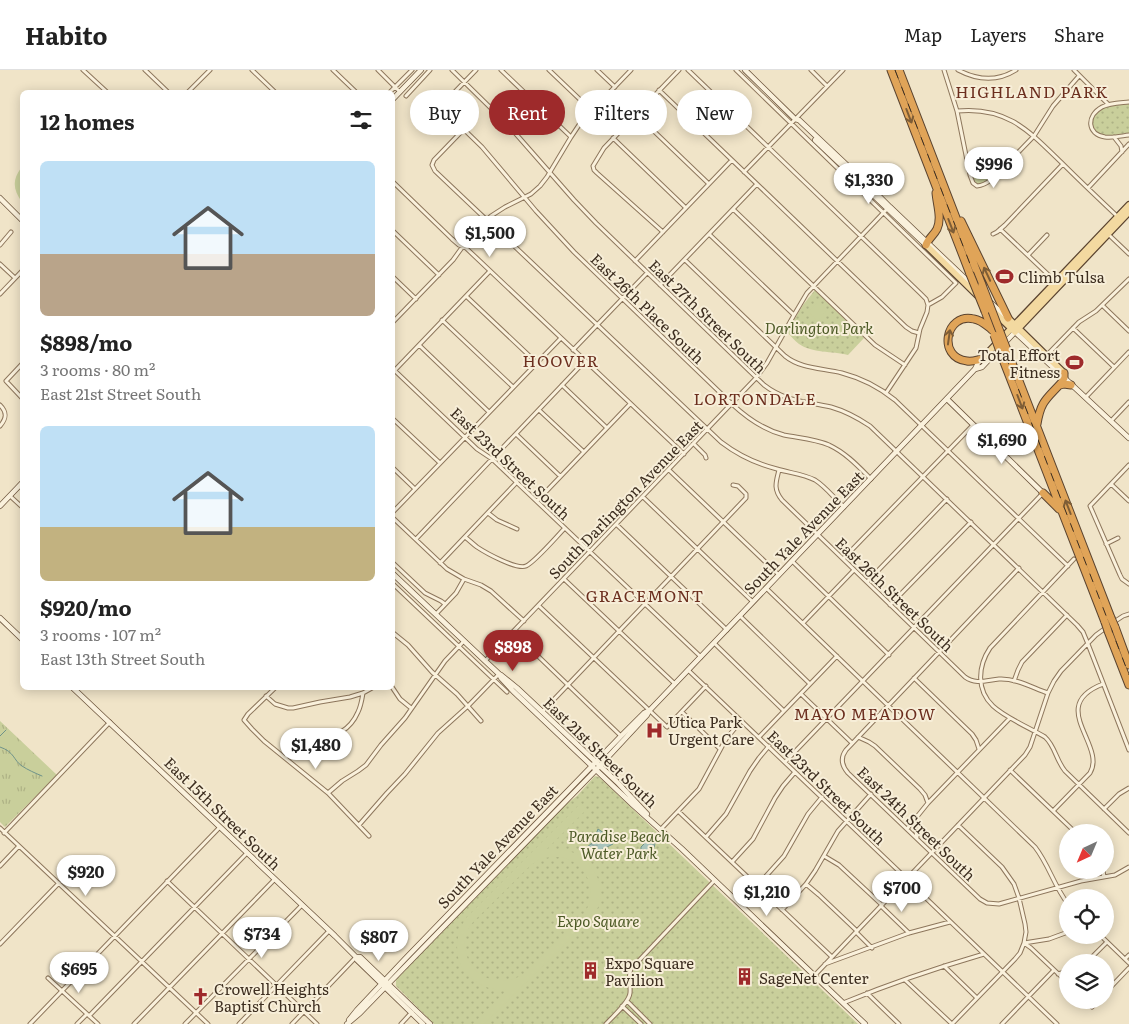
<!DOCTYPE html>
<html lang="en">
<head>
<meta charset="utf-8">
<style>
  body { margin:0; font-family:Literata,serif; background:#f6f6f6; color:#222; height:100vh; display:flex; flex-direction:column; font-size:19px; white-space:nowrap }
  * { box-sizing:border-box; margin:0 }
  p { font-size:16px; color:#767676 }
  .icon { flex:none; width:28px; height:28px; fill:none; stroke:currentColor; stroke-width:2; stroke-linecap:round; stroke-linejoin:round }
  .map { position:relative; flex:1; overflow:hidden }
  .drawer { position:absolute; left:20px; top:20px; width:375px; height:600px; display:flex; flex-direction:column; background:#fff; border-radius:8px; box-shadow:0 2px 12px #0003 }
  .drawer>* { flex:none }
  .top-card { position:absolute; left:410px; top:20px; width:475px; height:45px; display:flex; gap:10px }
  .needle { width:32px; rotate:224deg }
  .fabs { position:absolute; left:1059px; top:754px; display:grid; gap:10px }
  .fabs a { display:grid; place-items:center; width:55px; height:55px; border-radius:50%; background:#fff; box-shadow:0 2px 12px #0003; font-size:25px }
  .price { position:absolute; translate:-50% -42px; padding:0 11px; border-radius:18px; background:#fff; color:#222; font-size:16px; line-height:32px; filter:drop-shadow(0 1px 2px #0008) }
  .price::after { content:''; position:absolute; left:50%; top:30px; width:15px; height:11px; margin-left:-8px; background:inherit; clip-path:polygon(0 0,100% 0,50% 100%) }
  .price.active { background:#9e2a2b; color:#fff }
  ul { padding:0; list-style:none }
  li { display:grid; align-content:center; gap:10px; height:265px; padding:0 20px }
  li span { display:grid; place-items:center; height:155px; border-radius:8px; color:#555 }
  li>.icon { margin-inline-start:auto }
  span .icon { width:90px; height:90px; fill:#fffc; stroke-width:1 }
  li b { font-size:21px }
  h2 { display:flex; justify-content:space-between; align-items:center; height:60px; padding:0 20px; font-size:21px }
  .chip { padding:0 18px; border-radius:22px; background:#fff; box-shadow:0 2px 12px #0003; font-size:18px; line-height:45px }
  .chip.active { background:#9e2a2b; color:#fff }
  header { display:flex; align-items:center; gap:30px; box-sizing:border-box; height:70px; padding:0 25px; background:#fff; border-bottom:1px solid #e0e0e0 }
  header strong { font-size:24px }
  nav { display:flex; gap:28px; margin-inline-start:auto; font-size:18px }
  .map>svg:first-child { display:block }
</style>
</head>
<body>
<header>
<strong>Habito</strong>
<nav><a>Map</a><a>Layers</a><a>Share</a></nav>
</header>
<div class="map">
<svg width="1129" height="954" viewBox="0 0 1129 954">
  <defs>
    <pattern id="grass-tufts" width="24" height="20" patternUnits="userSpaceOnUse" patternTransform="scale(1.25)"><rect width="24" height="20" fill="#c9cf9b"/><path d="M3 7l-1-3M5 7V3M7 7l1-3M15 17l-1-3M17 17v-4M19 17l1-3" fill="none" stroke="#aeb285"/></pattern>
    <pattern id="park-dots" width="8" height="8" patternUnits="userSpaceOnUse" patternTransform="scale(1.25)"><rect width="8" height="8" fill="#c9cf9b"/><path d="M2 2h.1M6 6h.1" fill="none" stroke="#aeb285" stroke-width="1.8" stroke-linecap="round"/></pattern>
    <pattern id="water-ripples" width="26" height="14" patternUnits="userSpaceOnUse" patternTransform="scale(1.25)"><rect width="26" height="14" fill="#a9c4bc"/><path d="M2 4q2-2 4 0t4 0M15 11q2-2 4 0t4 0" fill="none" stroke="#8ba098"/></pattern>
  </defs>
  <rect width="100%" height="100%" fill="#f0e4c8"/>
  <path fill="url(#grass-tufts)" d="M971 90C981 97 989 98 1000 98 995 103 981 121 974 112 970 107 970 97 969 91Z
    M0 651 57 705 5 757 0 752Z"/>
  <path fill="url(#park-dots)" d="M1129 34V63C1119 64 1101 70 1094 58 1093 56 1093 53 1092 50 1101 34 1112 35 1129 34Z
    M815 220 864 268 848 285C832 281 812 283 799 274 795 271 791 266 787 262L803 235Z
    M595 706 599 707 858 954H434L396 916V910L565 735 577 726Z"/>
  <path fill="#c9cf9b" fill-rule="evenodd" d="M21 98 22 99V132C13 120 12 110 21 98Z
    M818 232 827 240 818 251 808 242Z
    M581 733 586 740 547 779C558 779 568 779 578 785 582 787 586 791 589 795 605 813 605 833 589 851L484 954H473L508 919C502 919 495 920 489 918 456 907 449 875 466 848ZM550 787C563 786 575 790 584 802 592 813 593 830 585 842 581 850 572 856 566 862 552 875 539 889 525 903 487 930 446 883 474 851L531 795 540 789Z"/>
  <path fill="url(#water-ripples)" stroke="#6f938a" d="M598 759 607 765 613 774 601 780 593 788 585 779 593 772Z
    M650 768 655 772C655 779 650 787 644 787L641 785V777Z"/>
  <g fill="none" stroke-linecap="round" stroke-linejoin="round">
    <path stroke="#6f938a" stroke-width="1" d="M0 666 6 660
      M0 677C15 682 13 690 22 696 28 700 35 703 42 706"/>
    <defs>
      <path id="street" d="M83 0 107 22
        M145 0 168 22
        M252 0 275 22
        M333 0 356 22
        M378 0 400 22
        M452 0 508 55 574 130 596 153 764 315C786 332 805 331 831 337 845 341 858 348 870 356L1077 555 1083 562 1088 574 1129 680
        M476 0 446 31 444 36 445 41 482 77 536 141 574 182 732 334C747 348 764 360 784 365 799 368 815 369 829 375 846 383 858 396 871 409
        M501 0 571 67
        M549 0 592 41
        M597 0 615 17
        M688 0 920 223 926 229 928 235
        M736 0 956 213 942 227 928 235
        M811 0 827 16
        M944 0 957 41 970 105 973 113 977 116C989 115 997 104 1004 96
        M958 0C977 10 997 12 1016 0
        M1074 0 1108 34
        M659 20 906 257 912 261 919 263
        M188 22 210 0
        M390 22 412 0
        M406 26 430 0
        M1129 32C1120 33 1110 33 1102 37 1086 46 1087 64 1105 67 1113 68 1121 66 1129 65
        M957 41C1007 36 1029 61 1062 93 1080 111 1099 129 1117 146
        M636 44 709 114
        M464 59 434 90 432 95 435 101 721 372C738 385 757 394 777 399 790 403 803 404 815 410 826 417 834 428 844 437
        M1114 67 1121 76 1122 82
        M613 68 686 138
        M966 85 976 92 982 95 994 97 1005 96 1034 66 1053 36 1079 6
        M744 102 843 0
        M392 111 452 169 459 175 466 178 684 384
        M1088 118 1129 74
        M733 139 875 275 905 295
        M1000 159 1056 212
        M392 160 439 205
        M663 162 597 103 594 100 593 96 604 78 679 0
        M709 164 794 245
        M993 164 997 162 1005 155 1063 94
        M1108 164 1129 184
        M0 175 11 162
        M1028 185 1047 165
        M685 190 785 286C801 299 822 298 842 303 861 308 879 317 895 330L1068 496
        M635 191 732 90
        M0 194 15 208
        M392 206 416 229
        M660 215 757 114
        M0 224 22 201
        M466 226 537 293
        M1103 236 1129 261
        M442 250 513 317
        M392 253 453 190 466 172 491 146 505 137 531 124 540 116 547 107 571 67 581 52 631 0
        M1073 258 1114 297
        M419 275 489 342
        M573 280 647 203
        M1046 286 1079 252 1096 241 1129 209
        M22 294 6 311 22 328
        M392 298 477 379 492 389 701 587
        M395 300 490 201
        M562 315 607 358
        M886 323 916 278 920 259 927 242 928 235
        M1086 327 1129 282
        M0 335C7 342 7 348 0 356
        M539 340 584 382
        M392 348 440 393
        M1111 351 1129 332
        M516 364 560 406
        M694 374 705 385 706 388
        M1129 395 1090 436 1120 505 1122 509 1129 514
        M392 397 415 419
        M669 400 779 505
        M779 400C776 412 773 419 782 430L965 607C976 615 987 610 999 609 1016 608 1033 618 1048 623
        M1111 414 1129 431
        M10 426 22 437
        M643 427 753 532
        M537 431 630 334
        M392 443 561 268
        M488 443 497 450 517 459
        M392 447 447 499 464 509 481 515 491 521 524 551
        M616 454 727 560
        M465 467C469 470 473 474 477 477 486 483 517 500 526 496 535 492 557 466 565 458
        M416 469 585 291
        M1106 474 1118 468
        M843 489 973 355
        M1074 489 990 578C978 596 976 620 993 636 1006 648 1030 658 1045 667 1055 676 1056 690 1065 701L1129 763
        M792 491 889 585
        M392 492 425 523 441 531 445 534
        M440 493 517 412
        M1019 498 846 680C840 688 842 696 848 703L980 829 987 833 999 834 1081 811 1115 805 1129 797
        M564 509 675 614
        M867 512 947 429
        M392 513 507 622
        M766 518 1035 777C1049 795 1054 816 1068 834
        M890 535 971 452
        M539 536 667 657 706 616
        M436 544 456 523 464 509
        M740 546 810 614
        M1114 552 1123 546 1129 544
        M803 553 854 500
        M392 562 408 575 432 602 457 624 481 651
        M513 562 621 666
        M714 573 784 641
        M485 591 756 308 767 293 794 245 807 223 887 139
        M688 600 907 809
        M914 608 972 664 976 670 979 679
        M1014 611 1018 600 1022 592 1067 545
        M392 617 400 629 411 638
        M275 618 248 644 244 650 252 659 264 671 328 723 369 766
        M801 624 852 673
        M266 626 275 634 288 638H293L320 632 350 627 363 623 372 618
        M542 642 746 428V424L738 416 733 415
        M682 642 720 679
        M759 667 837 586
        M858 667 869 672 875 676 920 719 925 725 928 733
        M285 688C307 663 343 677 358 642 361 636 362 629 363 623
        M785 692 1043 423
        M1010 700 1075 762
        M328 723 342 711 358 701 366 695 381 675 405 648 445 591 464 571
        M1104 739 1119 724 1129 718
        M678 741 832 887
        M1053 741 1090 703C1107 675 1046 636 1103 614
        M915 749V756L917 767
        M359 755 387 723 405 704 438 663 468 636 499 604
        M958 755 1002 797 1014 814 1019 828 1025 854 1026 862 1024 873 1031 878 1068 913
        M0 758 208 954
        M661 759 699 719 726 669 741 651
        M907 759 928 733 1010 648
        M4 763 110 652
        M706 767 726 744 750 701 759 688 769 676
        M824 786 839 795 882 835
        M732 792 753 769 775 728 783 716 795 702
        M0 796 19 776
        M1103 800 1104 807
        M906 809 1057 954
        M167 811 317 954
        M806 814 819 825 857 861
        M757 816 784 786 808 744 822 727
        M881 836 909 863
        M782 840 806 814 815 801 838 761 871 724
        M856 862 872 878
        M1100 865 1129 893
        M0 874 59 813
        M1125 889 1129 885
        M1084 892 1092 887 1107 872
        M825 894 909 863 950 852
        M944 896 977 928
        M1058 904 1068 901
        M814 906 1025 685 1030 677 1048 623 1054 611 1061 601 1096 565 1107 557
        M48 908 98 954
        M905 910 952 954
        M867 923 899 954
        M1105 923 1129 898
        M1085 930 1092 937 1099 930
        M627 931 650 954
        M843 933C889 914 936 898 984 884
        M622 936 641 954
        M89 946 247 783
        M30 954 220 757
        M77 954 87 944
        M134 954 275 809
        M185 954 302 835
        M239 954 329 861
        M292 954 356 887
        M401 954 412 942
        M606 954C613 946 629 933 630 923 631 914 627 907 631 899L715 810
        M952 954 1015 889 1020 883 1024 873 1049 869 1068 862
        M1002 954 1054 900"/>
      <path id="secondary" d="M745 0 795 49 799 50 869 116 890 137 974 217
        M392 30 421 0
        M815 70 926 175
        M0 128 22 150
        M990 232 1005 246
        M975 299 982 297 1015 262 1129 368
        M947 329 1043 423
        M0 436 22 413
        M392 503 499 604 501 608 513 621 633 735 682 779 865 954
        M0 548 22 569
        M501 605 517 618 617 712 647 744
        M73 618 335 866 356 887 357 890 423 954
        M356 887H360L430 954
        M349 950 357 940 405 889 621 666 644 643 648 641
        M347 954 360 943 594 702 647 645 649 641 975 299 978 293 981 290"/>
      <path id="primary" d="M926 175 978 226
        M992 240 1015 262 1129 142
        M1008 248 1064 303
        M982 289 1129 135"/>
      <path id="highway" d="M891 0 970 204
        M899 0 982 215
        M961 151 1008 248
        M926 175C928 169 934 165 937 159 942 148 937 135 936 123
        M985 241 992 260
        M1007 280 1111 548
        M1002 287 1105 552
        M982 289C977 290 972 292 967 291 937 288 945 242 974 249 981 250 986 255 991 259
        M1060 315 1064 314 1071 315
        M1037 354C1041 330 1047 329 1062 312L1064 308V303
        M1043 423 1059 439
        M1115 557 1129 595
        M1108 561 1129 615"/>
    </defs>
    <use href="#street" stroke="#8d765c" stroke-width="5"/>
    <use href="#secondary" stroke="#6f573f" stroke-width="6"/>
    <use href="#primary" stroke="#5b4430" stroke-width="8"/>
    <use href="#highway" stroke="#5b4430" stroke-width="9"/>
    <use href="#street" stroke="#faf1dc" stroke-width="3"/>
    <use href="#secondary" stroke="#faf1dc" stroke-width="4.5"/>
    <use href="#primary" stroke="#f3d9a0" stroke-width="5.5"/>
    <use href="#highway" stroke="#e0a458" stroke-width="7"/>
    <path stroke="#3d2e20" stroke-width="1" stroke-dasharray="9 9" stroke-linecap="butt" d="M895 0 1129 605"/>
    <defs>
      <path id="highway-bridge" d="M970 204 985 241
        M982 215 1007 280
        M994 265 1002 287
        M1111 548 1115 557
        M1105 552 1108 561"/>
    </defs>
    <use href="#highway-bridge" stroke="#5b4430" stroke-width="9" stroke-linecap="butt"/>
    <use href="#highway-bridge" stroke="#e0a458" stroke-width="7"/>
  </g>
  <defs><path id="oneway-shaft" d="M-6 0H5M1.5-3L5.5 0L1.5 3" fill="none" stroke-width="1.6" stroke-linecap="round" stroke-linejoin="round" transform="scale(1.25)"/></defs>
  <g stroke="#7e5d36">
    <use href="#oneway-shaft" transform="translate(909 46) rotate(69)"/>
    <use href="#oneway-shaft" transform="translate(951 156) rotate(69)"/>
    <use href="#oneway-shaft" transform="translate(987 204) rotate(-115)"/>
    <use href="#oneway-shaft" transform="translate(949 267) rotate(-82)"/>
    <use href="#oneway-shaft" transform="translate(1020 332) rotate(69)"/>
    <use href="#oneway-shaft" transform="translate(1068 437) rotate(-111)"/>
  </g>
  <defs>
    <symbol id="stadium-bare" viewBox="-9 -9 18 18"><path d="M0-5a6.5 5 0 1 0 0 10a6.5 5 0 1 0 0-10ZM-3.5-1.8h7v3.6h-7Z" fill="#9e2a2b" stroke="#f7eed8" stroke-width="2.5" paint-order="stroke"/></symbol>
    <symbol id="hospital-bare" viewBox="-9 -9 18 18"><path d="M-5-5h3v3.5h4V-5h3V5h-3V1.5h-4V5h-3Z" fill="#9e2a2b" stroke="#f7eed8" stroke-width="2.5" paint-order="stroke"/></symbol>
    <symbol id="building-bare" viewBox="-9 -9 18 18"><path d="M-4-6H4V6H1V3H-1V6H-4ZM-2.5-4.3h1.7v1.8h-1.7ZM.8-4.3h1.7v1.8H.8ZM-2.5-1h1.7V.8h-1.7ZM.8-1h1.7V.8H.8Z" fill="#9e2a2b" stroke="#f7eed8" stroke-width="2.5" paint-order="stroke"/></symbol>
    <symbol id="church-bare" viewBox="-9 -9 18 18"><path d="M-1.2-6h2.4v3.5h3.3v2.4h-3.3V6h-2.4V-.1h-3.3v-2.4h3.3Z" fill="#9e2a2b" stroke="#f7eed8" stroke-width="2.5" paint-order="stroke"/></symbol>
  </defs>
  <g fill-rule="evenodd">
    <use href="#stadium-bare" x="992" y="194" width="25" height="25"/>
    <use href="#stadium-bare" x="1062" y="280" width="25" height="25"/>
    <use href="#hospital-bare" x="642" y="648" width="25" height="25"/>
    <use href="#building-bare" x="578" y="888" width="25" height="25"/>
    <use href="#building-bare" x="732" y="894" width="25" height="25"/>
    <use href="#church-bare" x="188" y="914" width="25" height="25"/>
  </g>
  <g text-anchor="middle" dominant-baseline="central" stroke-width="4" stroke-linejoin="round" paint-order="stroke">
    <g font-size="15" fill="#3d2e20" stroke="#f7eed8" text-anchor="start">
      <text x="1018" y="206">Climb Tulsa</text>
      <text x="1060" y="284" text-anchor="end">Total Effort<tspan x="1060" dy="17">Fitness</tspan></text>
      <text x="668" y="651">Utica Park<tspan x="668" dy="17">Urgent Care</tspan></text>
      <text x="605" y="892">Expo Square<tspan x="605" dy="17">Pavilion</tspan></text>
      <text x="759" y="907">SageNet Center</text>
      <text x="214" y="918">Crowell Heights<tspan x="214" dy="17">Baptist Church</tspan></text>
    </g>
    <g font-size="15" fill="#3d2e20" stroke="#f7eed8">
      <text transform="translate(648 238) rotate(44)">East 26th Place South</text>
      <text transform="translate(708 246) rotate(44)">East 27th Street South</text>
      <text transform="translate(511 393) rotate(43)">East 23rd Street South</text>
      <text transform="translate(625 429) rotate(-46)">South Darlington Avenue East</text>
      <text transform="translate(803 462) rotate(-46)">South Yale Avenue East</text>
      <text transform="translate(895 524) rotate(44)">East 26th Street South</text>
      <text transform="translate(601 682) rotate(44)">East 21st Street South</text>
      <text transform="translate(827 717) rotate(44)">East 23rd Street South</text>
      <text transform="translate(223 743) rotate(44)">East 15th Street South</text>
      <text transform="translate(917 753) rotate(44)">East 24th Street South</text>
      <text transform="translate(497 776) rotate(-46)">South Yale Avenue East</text>
    </g>
    <g font-size="15" font-style="italic" fill="#4d5a26" stroke="#f7eed8">
      <text x="819" y="257">Darlington Park</text>
      <text x="619" y="765">Paradise Beach<tspan x="619" dy="17">Water Park</tspan></text>
      <text x="598" y="850">Expo Square</text>
    </g>
    <g font-size="16" letter-spacing="1" fill="#6b2e1e" stroke="#f7eed8">
      <text x="1032" y="21">HIGHLAND PARK</text>
      <text x="561" y="290">HOOVER</text>
      <text x="755" y="328">LORTONDALE</text>
      <text x="645" y="525">GRACEMONT</text>
      <text x="865" y="643">MAYO MEADOW</text>
    </g>
  </g>
</svg>
<div class="fabs">
<a><svg class="needle" viewBox="-14 -14 28 28"><path d="M0-13l5 13h-10z" fill="#e53935"/><path d="M0 13l5-13h-10z" fill="#767676"/></svg></a>
<a><svg class="icon" aria-label="locate" viewBox="0 0 24 24"><circle cx="12" cy="12" r="6"/><path d="M12 2v4M12 18v4M2 12h4M18 12h4"/></svg></a>
<a><svg class="icon" aria-label="layers" viewBox="0 0 24 24"><path d="M12 4l9 5-9 5-9-5zM3 14l9 5 9-5"/></svg></a>
</div>
<b class="price" style="left:994px;top:119px">$996</b>
<b class="price" style="left:869px;top:135px">$1,330</b>
<b class="price" style="left:490px;top:188px">$1,500</b>
<b class="price" style="left:1002px;top:395px">$1,690</b>
<b class="price active" style="left:513px;top:602px">$898</b>
<b class="price" style="left:316px;top:700px">$1,480</b>
<b class="price" style="left:86px;top:827px">$920</b>
<b class="price" style="left:902px;top:843px">$700</b>
<b class="price" style="left:767px;top:847px">$1,210</b>
<b class="price" style="left:262px;top:889px">$734</b>
<b class="price" style="left:379px;top:892px">$807</b>
<b class="price" style="left:79px;top:924px">$695</b>
<div class="top-card">
<a class="chip">Buy</a>
<a class="chip active">Rent</a>
<a class="chip">Filters</a>
<a class="chip">New</a>
</div>
<section class="drawer">
<h2>12 homes<svg class="icon" aria-label="filters" viewBox="0 0 24 24"><path d="M4 7h16M4 17h16"/><circle cx="9" cy="7" r="2"/><circle cx="15" cy="17" r="2"/></svg></h2>
<ul>
<li><span style="background:linear-gradient(#bfe0f5 60%,#b9a48a 0)"><svg class="icon" aria-label="home" viewBox="0 0 24 24"><path d="M3 11l9-7 9 7M6 9v11h12V9"/></svg></span><div><b>$898/mo</b><p>3 rooms · 80 m²</p><p>East 21st Street South</p></div></li>
<li><span style="background:linear-gradient(#bfe0f5 65%,#c2b280 0)"><svg class="icon" aria-label="home" viewBox="0 0 24 24"><path d="M3 11l9-7 9 7M6 9v11h12V9"/></svg></span><div><b>$920/mo</b><p>3 rooms · 107 m²</p><p>East 13th Street South</p></div></li>
</ul>
</section>
</div>
</body>
</html>
